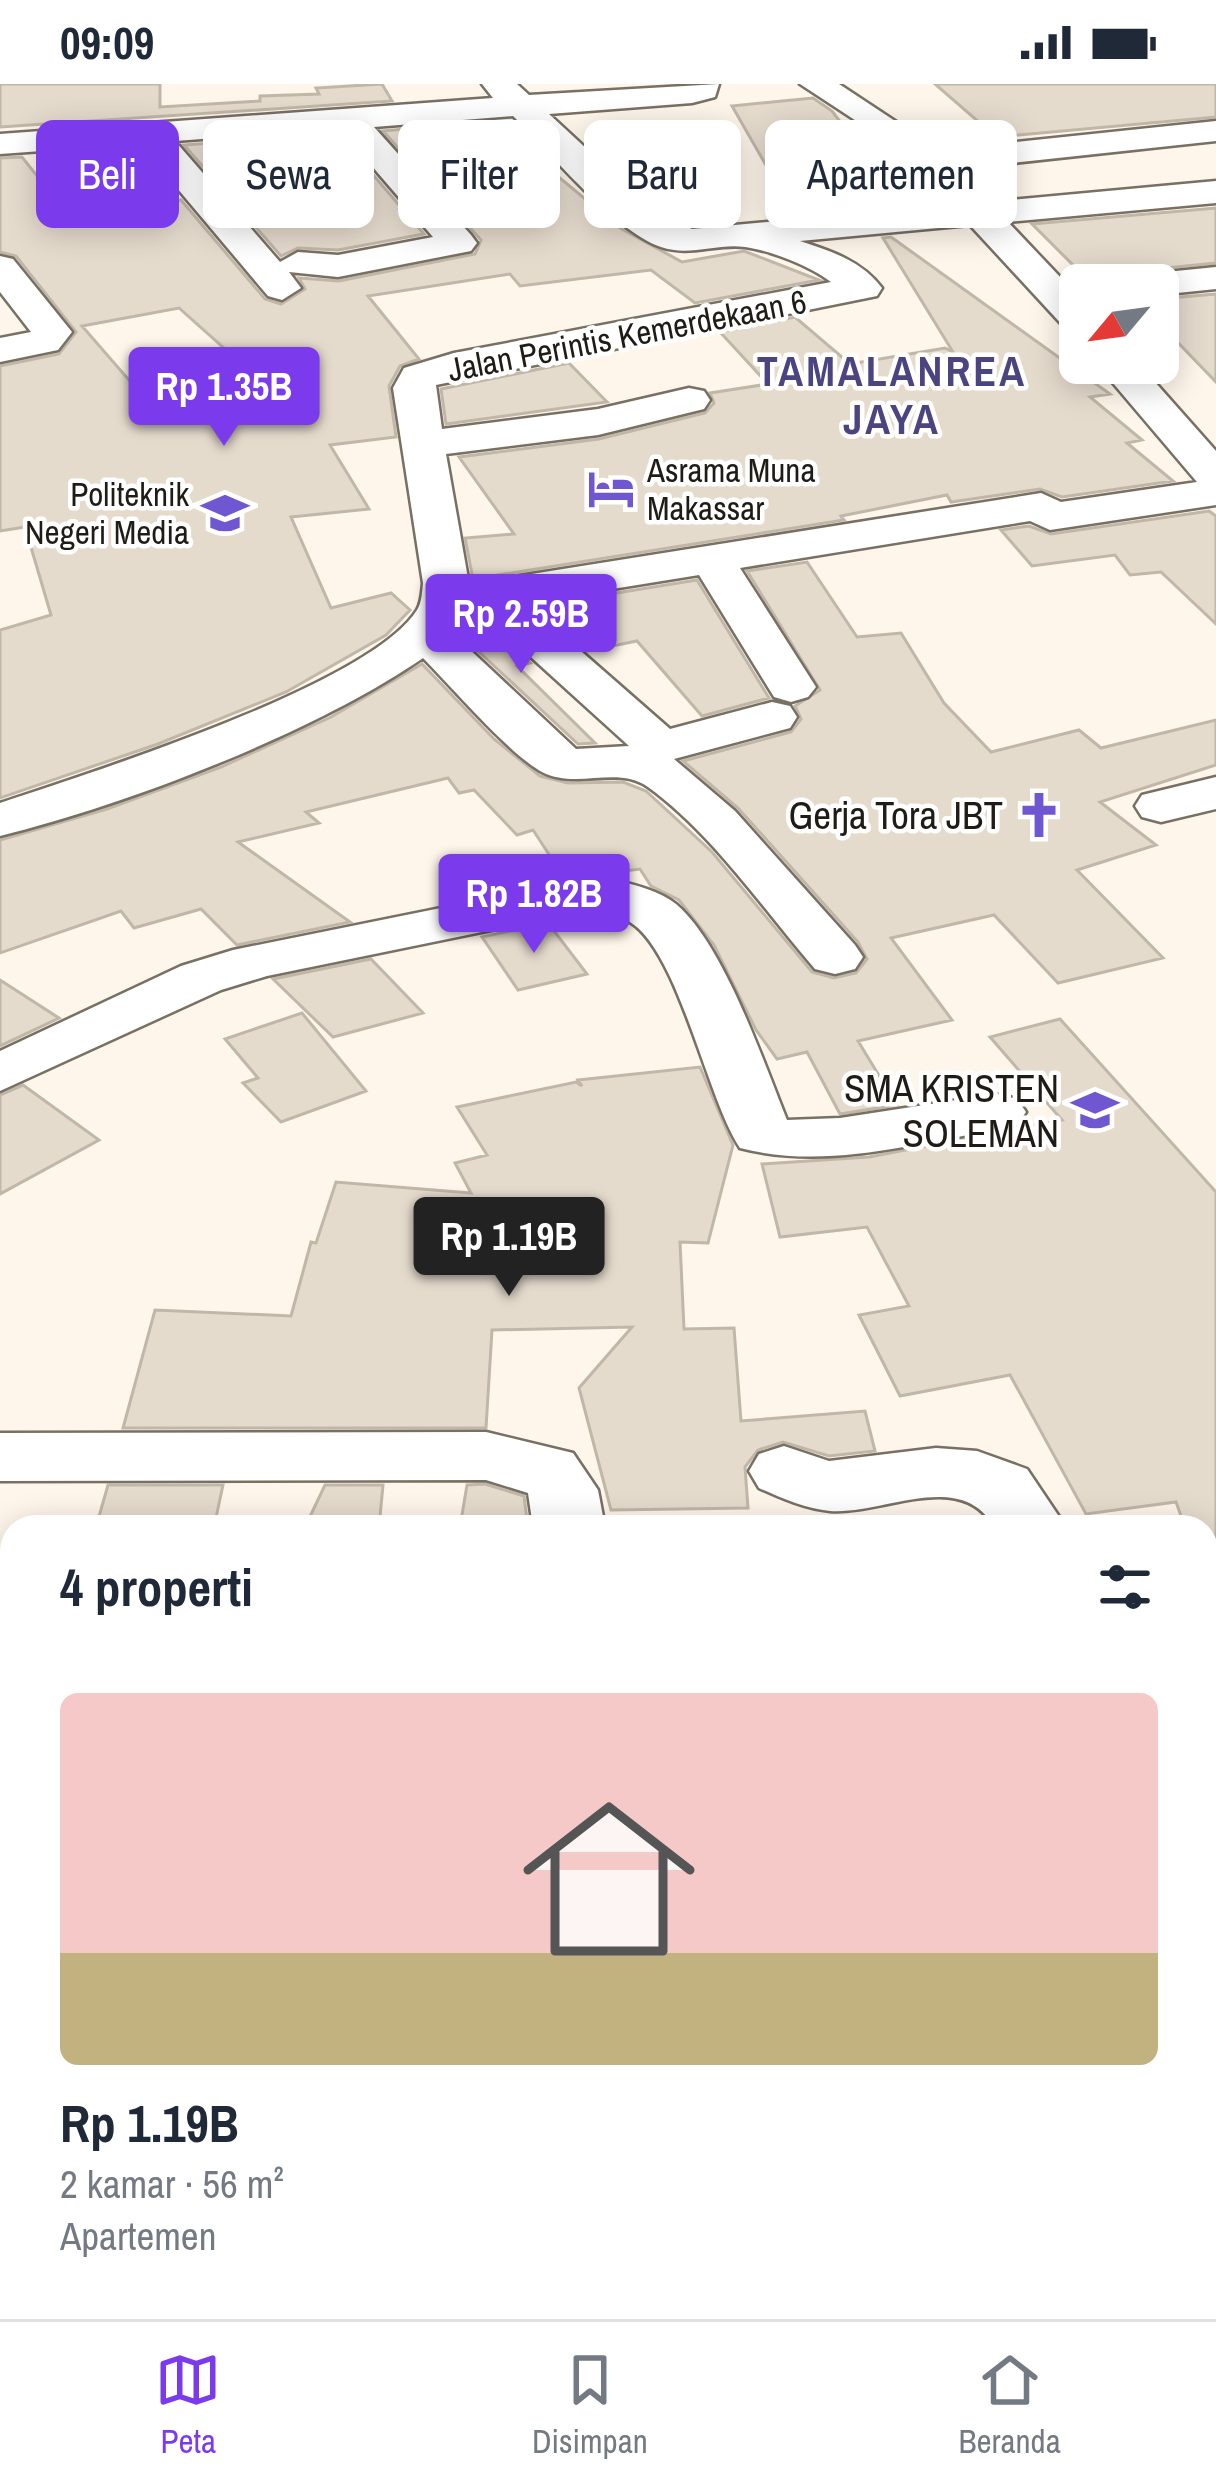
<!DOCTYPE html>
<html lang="id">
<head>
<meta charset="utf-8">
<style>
  body { margin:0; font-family:"Archivo Narrow",sans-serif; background:#f2f2f3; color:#1f2937; height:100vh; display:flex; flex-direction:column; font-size:45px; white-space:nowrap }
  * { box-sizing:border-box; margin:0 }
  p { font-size:39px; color:#747a83 }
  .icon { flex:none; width:66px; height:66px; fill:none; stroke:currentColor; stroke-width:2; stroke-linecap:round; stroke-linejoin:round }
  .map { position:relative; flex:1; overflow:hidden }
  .details { position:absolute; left:0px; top:1431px; width:1218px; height:804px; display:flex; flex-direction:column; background:#fff; border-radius:36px 36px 0 0; box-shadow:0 6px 30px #0003 }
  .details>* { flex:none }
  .guide { position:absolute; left:36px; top:36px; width:1146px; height:108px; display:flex; gap:24px }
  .needle { width:78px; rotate:241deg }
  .fabs { position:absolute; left:1059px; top:180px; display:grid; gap:24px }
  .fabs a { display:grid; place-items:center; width:120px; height:120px; border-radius:18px; background:#fff; box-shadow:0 6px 30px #0003; font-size:60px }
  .price { position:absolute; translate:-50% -102px; padding:0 27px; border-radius:12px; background:#7c3aed; color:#fff; font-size:39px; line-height:78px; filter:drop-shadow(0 3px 6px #0008) }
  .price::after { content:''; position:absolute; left:50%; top:72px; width:36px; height:27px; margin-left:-18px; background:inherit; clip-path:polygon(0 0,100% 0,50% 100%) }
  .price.current { background:#222; color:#fff }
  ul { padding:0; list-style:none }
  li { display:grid; align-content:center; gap:24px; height:636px; padding:0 60px }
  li+li { border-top:3px solid #e0e1e3 }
  li span { display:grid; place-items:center; height:372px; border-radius:18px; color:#555 }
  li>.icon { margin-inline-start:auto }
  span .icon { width:216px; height:216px; fill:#fffc; stroke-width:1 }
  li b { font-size:51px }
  h2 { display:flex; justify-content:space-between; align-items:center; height:144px; padding:0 60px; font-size:51px }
  .chip { padding:0 42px; border-radius:18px; background:#fff; box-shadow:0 6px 30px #0003; font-size:42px; line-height:108px }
  .chip.current { background:#7c3aed; color:#fff }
  .status { display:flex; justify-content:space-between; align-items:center; height:84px; padding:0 60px; background:#fff; direction:ltr }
  .status svg { height:33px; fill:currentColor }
  .menu { display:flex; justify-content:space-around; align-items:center; height:168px; border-top:3px solid #e0e1e3; background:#fff; font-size:33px; color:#747a83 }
  .menu a { display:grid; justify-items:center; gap:6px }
  .menu .current { color:#7c3aed }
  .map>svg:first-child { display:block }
</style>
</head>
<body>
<div class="status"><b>09:09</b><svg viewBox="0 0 49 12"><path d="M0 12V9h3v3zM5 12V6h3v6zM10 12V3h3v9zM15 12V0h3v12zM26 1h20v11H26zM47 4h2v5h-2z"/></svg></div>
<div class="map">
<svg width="1216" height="2235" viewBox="0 0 1216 2235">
  <rect width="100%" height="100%" fill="#fef6ea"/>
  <path fill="#e5dbcd" stroke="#c0b7a8" stroke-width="3" fill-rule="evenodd" d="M0 0H160V23L260 17V12L319 10 316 4 382 0 392 17 0 43Z
    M935 0H1216V33L996 53Z
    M813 14 832 27 890 102 783 111 732 22Z
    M416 44 458 87 536 74 620 144 682 178 744 167 819 196 695 219 651 186 520 202 510 190 368 212 419 275 400 282 389 302 396 353 330 361 369 425 291 433 331 524 391 509 410 526 386 551 286 608 158 660 0 714V546L51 531 25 443 0 447V282L59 270 76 248 16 172 0 168V74L22 73 74 138 181 116 265 215 281 220 305 205 299 194 339 197 475 170 481 156 383 47ZM179 224 271 306 148 318 82 242Z
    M338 50 424 150 338 166 298 164 281 172 184 61Z
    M1216 124V179L1146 186 1123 201H1093L1032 140Z
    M891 153 1110 310 1090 313 1142 356 1127 359 1173 397 1062 413 1040 405 951 418 947 411 841 432 844 436 473 495 465 454 514 450 459 373 599 355 705 329 714 319 710 309 768 300 720 248 795 233 850 280 945 264 953 268 883 154Z
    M1216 210V298L1158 238V215Z
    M569 279 607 318 446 340 441 305Z
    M1209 427 1216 432V540L1161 488 1130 491 1115 471 1032 482 1001 446 1029 442 1051 450Z
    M807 478 857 553 901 549 944 619 991 668 1079 646 1101 664 1216 636V681L1100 718 1156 761 1077 786 1163 874 1058 899 994 831 891 854 952 936 858 957 897 1021 840 1030 807 968 777 975 756 946 714 861 679 816 651 802 640 785 565 795 533 746 517 751 474 706 459 709 448 694 306 728 319 739 238 758 350 838 237 861 201 825 134 844 121 827 0 869V756L107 725 221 683 331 633 422 580 494 655 540 692 568 699 623 698 646 707 712 768 812 888 834 894 856 889 867 875 858 858 738 724 683 677 791 648 801 635 795 622 820 606 747 487Z
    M697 496 769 614 702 632 637 557 588 567 536 522Z
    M478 531 530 579 517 582 595 659 578 660 478 567 469 533Z
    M548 839 587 890 518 906 482 853Z
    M371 875 423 929 333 953 273 895Z
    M0 896 59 934 0 962Z
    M302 929 366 1007 281 1038 243 999 258 994 225 955Z
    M1060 935 1216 1108V1510L1209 1511 1206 1502V1443H1185L1176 1418 1086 1430 1010 1291 900 1312 859 1231 909 1222 867 1143 780 1153 762 1080 869 1073 1062 1036 990 953Z
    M700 983 733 1061 708 1159 680 1158 684 1245 734 1244 741 1337 865 1327 875 1367 829 1372 783 1358 758 1366 745 1383 748 1424 611 1426 579 1304 632 1243 492 1246 486 1344H123L155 1226 291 1232 311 1158 316 1159 336 1098 471 1109 455 1079 487 1071 457 1023 576 998 582 1002 578 996Z
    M23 1001 99 1056 0 1110V1011Z
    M485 1400 524 1412 528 1443H460L467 1401Z
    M108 1401H223L214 1443H96Z
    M325 1401H383L379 1443H305Z"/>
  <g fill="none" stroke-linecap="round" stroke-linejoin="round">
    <defs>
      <path id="street" d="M482 0H517L529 11 719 0 715 13 692 19 549 30 655 128 692 145 952 121 902 67 800 0H839L939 66 1216 37V57L957 85 988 118 1216 97V119L1008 138 1080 214V249L1066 245 970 141 800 157C831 167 862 177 882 204L877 212 436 301 442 345 598 325 689 304 704 307 710 316 704 325 598 351 446 370 469 500 1041 409 1061 418 1197 398 1096 279H1138L1216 367V421L1050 446 1030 437 740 484 816 603 808 613 791 618 774 613 699 491 526 519 670 645 772 618 790 622 797 633 790 644 674 675 735 727 855 861 863 873 855 885 835 890 815 885C763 825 713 750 648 703 617 681 577 706 542 688 509 670 452 603 423 574 314 649 129 720 0 752V719C90 689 370 601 417 526 422 518 422 508 423 499L393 304 404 284 454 269 831 198C810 182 772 167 745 163 717 159 689 173 661 163 613 146 551 69 513 32L374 43 471 151 477 159 471 167 338 193 289 188 301 204 282 216 268 212 140 60 0 70V50L493 14ZM340 45 433 153 338 171 298 168 280 178 175 57ZM479 526 629 662 576 665 450 547 464 529Z
        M0 172 13 175 72 248 58 266 0 278V254L31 248 0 208Z
        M1216 183V205L1158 211V201H1127L1146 190Z
        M1216 693V725L1161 738 1142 733 1135 722 1142 711Z
        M615 796C635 801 660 807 676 820 724 861 763 977 787 1036L840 1034 996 1010 1017 1015 1026 1028 1017 1041 996 1046C911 1060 825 1086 740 1064 707 1015 679 868 630 838 612 827 595 829 575 829L267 892 221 906 0 1007V967L181 882 233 866 575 797Z
        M486 1348 573 1369 598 1406 605 1443H533L528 1409 486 1396 0 1397V1349Z
        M784 1362 829 1377 936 1364 977 1367 1027 1385 1066 1443H994C961 1384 883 1431 830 1427 806 1425 781 1414 759 1404L749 1387 759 1370Z
        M1206 1696 1216 1700V1776L1206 1773Z
        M12 1814V1911L0 1915V1818Z
        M12 2025V2103L0 2104V2026Z
        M678 2223H772L778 2235H683Z"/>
    </defs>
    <use href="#street" stroke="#787063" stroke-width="5"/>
    <use href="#street" fill="#fff" fill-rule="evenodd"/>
  </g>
  <defs>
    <symbol id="hotel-bare" viewBox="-9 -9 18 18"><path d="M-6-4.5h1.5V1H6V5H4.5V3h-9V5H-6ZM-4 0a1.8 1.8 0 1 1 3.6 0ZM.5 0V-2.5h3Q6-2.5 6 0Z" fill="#6e57d1" stroke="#fff" stroke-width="2.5" paint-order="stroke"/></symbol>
    <symbol id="university-bare" viewBox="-9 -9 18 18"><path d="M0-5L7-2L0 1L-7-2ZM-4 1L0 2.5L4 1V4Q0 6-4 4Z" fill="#6e57d1" stroke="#fff" stroke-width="2.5" paint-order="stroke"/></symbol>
    <symbol id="church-bare" viewBox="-9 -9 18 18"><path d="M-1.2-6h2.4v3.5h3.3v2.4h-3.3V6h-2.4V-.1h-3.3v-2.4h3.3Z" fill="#6e57d1" stroke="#fff" stroke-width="2.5" paint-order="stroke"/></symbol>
    <symbol id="school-bare" viewBox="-9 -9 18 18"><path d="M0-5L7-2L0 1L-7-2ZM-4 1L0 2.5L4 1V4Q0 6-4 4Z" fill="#6e57d1" stroke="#fff" stroke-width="2.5" paint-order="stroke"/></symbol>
  </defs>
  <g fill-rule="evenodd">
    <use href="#hotel-bare" x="578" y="372" width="66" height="66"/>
    <use href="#university-bare" x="192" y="396" width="66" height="66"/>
    <use href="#church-bare" x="1006" y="698" width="66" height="66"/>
    <use href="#school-bare" x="1062" y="993" width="66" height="66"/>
  </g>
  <g text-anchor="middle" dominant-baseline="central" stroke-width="9" stroke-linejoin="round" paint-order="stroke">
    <g font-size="33" fill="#1f1c16" stroke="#fff">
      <text transform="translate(627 251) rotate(-11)">Jalan Perintis Kemerdekaan 6</text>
    </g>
    <g font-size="33" fill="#1f1c16" stroke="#fff" text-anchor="start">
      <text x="647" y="386">Asrama Muna<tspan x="647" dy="38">Makassar</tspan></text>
      <text x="189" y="410" text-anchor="end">Politeknik<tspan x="189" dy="38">Negeri Media</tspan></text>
    </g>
    <g font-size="39" fill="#1f1c16" stroke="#fff" text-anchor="end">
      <text x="1003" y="731">Gerja Tora JBT</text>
      <text x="1059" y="1004">SMA KRISTEN<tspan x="1059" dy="45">SOLEMAN</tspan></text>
    </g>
    <g font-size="42" font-weight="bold" letter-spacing="3" fill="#4c4481" stroke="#fff">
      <text x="892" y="287">TAMALANREA<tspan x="892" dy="48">JAYA</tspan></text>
    </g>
  </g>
</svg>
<div class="fabs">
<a><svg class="needle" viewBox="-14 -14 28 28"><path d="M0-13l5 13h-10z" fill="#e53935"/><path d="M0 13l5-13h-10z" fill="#747a83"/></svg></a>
</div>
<b class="price" style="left:224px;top:365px">Rp 1.35B</b>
<b class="price" style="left:521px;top:592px">Rp 2.59B</b>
<b class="price" style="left:534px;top:872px">Rp 1.82B</b>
<b class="price current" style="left:509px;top:1215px">Rp 1.19B</b>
<div class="guide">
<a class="chip current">Beli</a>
<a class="chip">Sewa</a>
<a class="chip">Filter</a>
<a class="chip">Baru</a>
<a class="chip">Apartemen</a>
</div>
<section class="details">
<h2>4 properti<svg class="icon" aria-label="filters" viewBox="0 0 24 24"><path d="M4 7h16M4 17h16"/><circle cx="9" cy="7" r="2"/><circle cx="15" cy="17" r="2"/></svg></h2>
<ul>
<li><span style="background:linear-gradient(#f6c9c9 70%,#c2b280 0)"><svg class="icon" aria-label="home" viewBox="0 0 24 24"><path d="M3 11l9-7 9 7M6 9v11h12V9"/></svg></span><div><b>Rp 1.19B</b><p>2 kamar · 56 m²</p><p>Apartemen</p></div></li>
</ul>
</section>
</div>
<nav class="menu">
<a class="current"><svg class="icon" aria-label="map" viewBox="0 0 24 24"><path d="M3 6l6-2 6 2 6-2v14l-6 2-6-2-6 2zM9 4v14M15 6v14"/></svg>Peta</a>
<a><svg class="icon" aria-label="saved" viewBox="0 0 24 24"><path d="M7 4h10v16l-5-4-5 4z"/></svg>Disimpan</a>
<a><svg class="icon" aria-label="home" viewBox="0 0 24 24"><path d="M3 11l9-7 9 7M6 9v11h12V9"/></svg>Beranda</a>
</nav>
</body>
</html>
